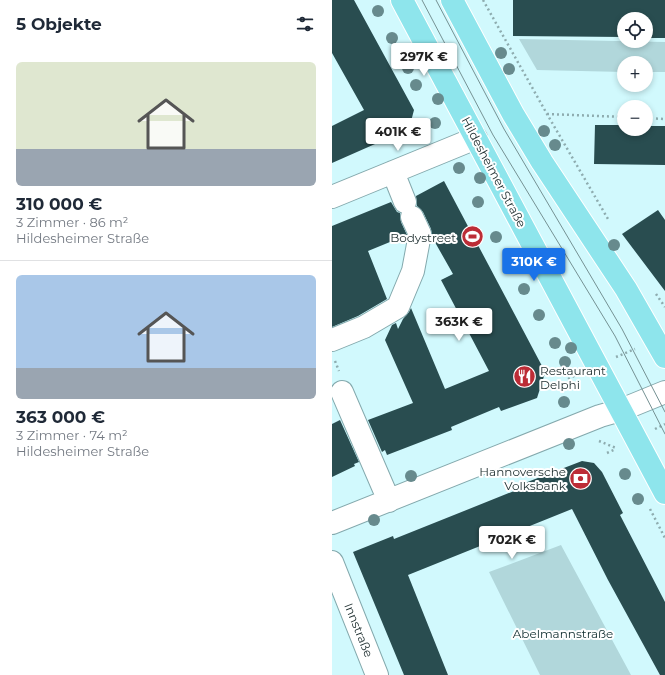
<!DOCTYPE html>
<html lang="de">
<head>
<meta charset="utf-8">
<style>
  body { margin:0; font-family:Montserrat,sans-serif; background:#f6f6f7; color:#1f2937; height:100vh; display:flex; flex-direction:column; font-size:15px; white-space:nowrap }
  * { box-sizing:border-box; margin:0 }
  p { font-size:13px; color:#747a83 }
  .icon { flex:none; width:22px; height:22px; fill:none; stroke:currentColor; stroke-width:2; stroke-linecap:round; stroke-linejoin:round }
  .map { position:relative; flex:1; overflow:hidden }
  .panel { display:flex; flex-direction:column; background:#fff; width:332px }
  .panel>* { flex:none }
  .tools { position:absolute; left:285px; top:12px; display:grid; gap:8px }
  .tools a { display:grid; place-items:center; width:36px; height:36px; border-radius:50%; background:#fff; box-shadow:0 2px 6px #0003; font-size:20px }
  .price { position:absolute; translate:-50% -34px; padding:0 9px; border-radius:4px; background:#fff; color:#222; font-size:13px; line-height:26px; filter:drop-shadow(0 1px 2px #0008) }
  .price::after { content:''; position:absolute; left:50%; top:24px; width:12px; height:9px; margin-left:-6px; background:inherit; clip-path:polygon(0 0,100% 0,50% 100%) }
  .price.on { background:#1a73e8; color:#fff }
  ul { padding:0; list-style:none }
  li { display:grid; align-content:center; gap:8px; height:212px; padding:0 16px }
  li+li { border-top:1px solid #e0e1e3 }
  li span { display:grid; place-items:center; height:124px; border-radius:6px; color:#555 }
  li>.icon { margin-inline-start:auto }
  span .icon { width:72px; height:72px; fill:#fffc; stroke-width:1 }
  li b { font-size:17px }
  h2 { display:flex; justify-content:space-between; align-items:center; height:48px; padding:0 16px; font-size:17px }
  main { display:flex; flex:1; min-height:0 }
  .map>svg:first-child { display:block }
</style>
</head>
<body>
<main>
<section class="panel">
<h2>5 Objekte<svg class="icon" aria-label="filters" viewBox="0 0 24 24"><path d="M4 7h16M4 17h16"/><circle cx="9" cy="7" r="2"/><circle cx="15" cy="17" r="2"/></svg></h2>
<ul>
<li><span style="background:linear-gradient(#dfe7d0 70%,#9aa5b1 0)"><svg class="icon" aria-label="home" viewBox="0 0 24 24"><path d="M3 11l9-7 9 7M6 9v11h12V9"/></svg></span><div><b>310 000 €</b><p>3 Zimmer · 86 m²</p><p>Hildesheimer Straße</p></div></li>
<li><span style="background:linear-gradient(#a9c7e8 75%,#9aa5b1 0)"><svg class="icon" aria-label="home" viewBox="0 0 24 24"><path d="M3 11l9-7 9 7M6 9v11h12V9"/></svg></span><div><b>363 000 €</b><p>3 Zimmer · 74 m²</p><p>Hildesheimer Straße</p></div></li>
</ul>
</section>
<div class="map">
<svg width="333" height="675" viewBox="0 0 333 675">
  <rect width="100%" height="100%" fill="#d1f9fd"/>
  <path fill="#b1d7db" d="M187 39 333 42V72H314V63H292V72L205 70Z
    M229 545 299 675H208L157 572Z"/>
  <path fill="#294d50" d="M0 0H22L82 110 77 129 0 163V126L32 110 0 53Z
    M181 0H333V38H314V19H292V37L181 36Z
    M263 125H292V129H314V126H333V165L262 164Z
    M112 181 210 366 215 367 205 398 169 411 167 407 119 427 120 430 55 455 53 450 50 452 36 420 81 403 53 340 60 325 64 323 66 329 71 319 77 312 79 308 113 389 157 371 109 280 121 274 100 237 99 229 91 212 85 206 84 196Z
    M59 202 65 212 68 213 69 222 75 235 36 251 55 299 26 316 0 327V226Z
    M326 210 333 220V291L290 234Z
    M8 420 27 462 22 464 23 466 0 477V424Z
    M250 461 262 463 270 472 291 513 288 515 333 602V675H328L276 580 240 509 76 575 116 675H72L21 552 61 536 62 539 187 489 185 486Z"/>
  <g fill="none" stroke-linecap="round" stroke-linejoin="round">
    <defs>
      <path id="minor" d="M61 172 73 202
        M0 197 144 138
        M0 340 32 327 66 307 81 271 88 234 80 217
        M10 392 57 501
        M0 523 268 416 289 410 333 392
        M0 562 45 675"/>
      <path id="major" d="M70 0 333 493
        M120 0 181 114 210 162 294 289 333 357"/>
    </defs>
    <use href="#minor" stroke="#84a9ad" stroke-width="24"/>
    <use href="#major" stroke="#fff" stroke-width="24"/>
    <path stroke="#8eacaf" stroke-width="2.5" stroke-dasharray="2 3" stroke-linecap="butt" d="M151 0 215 114 276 219
      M215 114 292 117
      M314 118 333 119
      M324 294 333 307
      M284 357 303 349
      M3 361 7 371
      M236 379 246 374
      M323 429 333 424
      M267 441 284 448
      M275 453 284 449
      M318 509 333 538"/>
    <use href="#minor" stroke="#fff" stroke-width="22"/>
    <use href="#major" stroke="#8ee5ec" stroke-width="22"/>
    <path stroke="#759193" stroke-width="1" d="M90 0 161 135 283 336 333 434
      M104 0 172 129 290 329 333 412"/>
  </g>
  <g fill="#678a8d">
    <circle cx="46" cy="11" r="6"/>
    <circle cx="60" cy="38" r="6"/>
    <circle cx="169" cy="53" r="6"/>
    <circle cx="76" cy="68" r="6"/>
    <circle cx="177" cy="69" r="6"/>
    <circle cx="84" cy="85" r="6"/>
    <circle cx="106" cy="99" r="6"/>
    <circle cx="103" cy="123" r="6"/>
    <circle cx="212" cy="131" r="6"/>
    <circle cx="223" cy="145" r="6"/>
    <circle cx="127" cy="168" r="6"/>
    <circle cx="148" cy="178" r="6"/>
    <circle cx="146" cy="202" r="6"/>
    <circle cx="164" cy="237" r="6"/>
    <circle cx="282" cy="245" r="6"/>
    <circle cx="177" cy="260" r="6"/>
    <circle cx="192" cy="289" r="6"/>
    <circle cx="207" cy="315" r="6"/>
    <circle cx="223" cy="343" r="6"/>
    <circle cx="239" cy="348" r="6"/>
    <circle cx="233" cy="362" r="6"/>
    <circle cx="232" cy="402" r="6"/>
    <circle cx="237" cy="444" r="6"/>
    <circle cx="293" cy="474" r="6"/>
    <circle cx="79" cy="476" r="6"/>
    <circle cx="306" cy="499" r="6"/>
    <circle cx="42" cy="520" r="6"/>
  </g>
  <defs>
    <symbol id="stadium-disc" viewBox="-11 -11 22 22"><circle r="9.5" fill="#bc2c36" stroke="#fff"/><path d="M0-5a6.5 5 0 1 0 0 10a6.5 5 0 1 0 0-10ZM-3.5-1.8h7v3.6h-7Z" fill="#fff"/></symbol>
    <symbol id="restaurant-disc" viewBox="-11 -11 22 22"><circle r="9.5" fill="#bc2c36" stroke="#fff"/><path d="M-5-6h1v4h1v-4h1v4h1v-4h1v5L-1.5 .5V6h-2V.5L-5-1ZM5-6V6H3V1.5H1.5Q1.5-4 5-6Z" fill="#fff"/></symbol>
    <symbol id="bank-disc" viewBox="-11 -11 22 22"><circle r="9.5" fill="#bc2c36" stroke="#fff"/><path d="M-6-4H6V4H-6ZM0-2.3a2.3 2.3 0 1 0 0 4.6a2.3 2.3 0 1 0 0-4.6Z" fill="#fff"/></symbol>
  </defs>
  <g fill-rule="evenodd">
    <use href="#stadium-disc" x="128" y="224" width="25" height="25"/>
    <use href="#restaurant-disc" x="180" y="364" width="25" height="25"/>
    <use href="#bank-disc" x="236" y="466" width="25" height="25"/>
  </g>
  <g text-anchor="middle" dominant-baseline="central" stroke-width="4" stroke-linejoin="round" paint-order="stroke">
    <g font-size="12" fill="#243435" stroke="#fff">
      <text transform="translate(162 172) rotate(62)">Hildesheimer Straße</text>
      <text transform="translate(27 630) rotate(68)">Innstraße</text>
    </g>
    <g font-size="12" fill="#243435" stroke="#fff" text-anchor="end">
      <text x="124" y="237">Bodystreet</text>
      <text x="208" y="370" text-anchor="start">Restaurant<tspan x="208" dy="14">Delphi</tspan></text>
      <text x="234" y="471">Hannoversche<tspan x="234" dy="14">Volksbank</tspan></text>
    </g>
    <g font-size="12" fill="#112f31" stroke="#fff">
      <text x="231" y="633">Abelmannstraße</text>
    </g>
  </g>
</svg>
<div class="tools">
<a><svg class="icon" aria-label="locate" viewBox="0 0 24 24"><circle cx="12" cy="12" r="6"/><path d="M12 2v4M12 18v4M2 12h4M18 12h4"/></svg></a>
<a>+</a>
<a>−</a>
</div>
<b class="price" style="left:92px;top:77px">297K €</b>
<b class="price" style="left:66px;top:152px">401K €</b>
<b class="price on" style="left:202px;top:282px">310K €</b>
<b class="price" style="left:127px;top:342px">363K €</b>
<b class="price" style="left:180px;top:560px">702K €</b>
</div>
</main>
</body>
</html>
